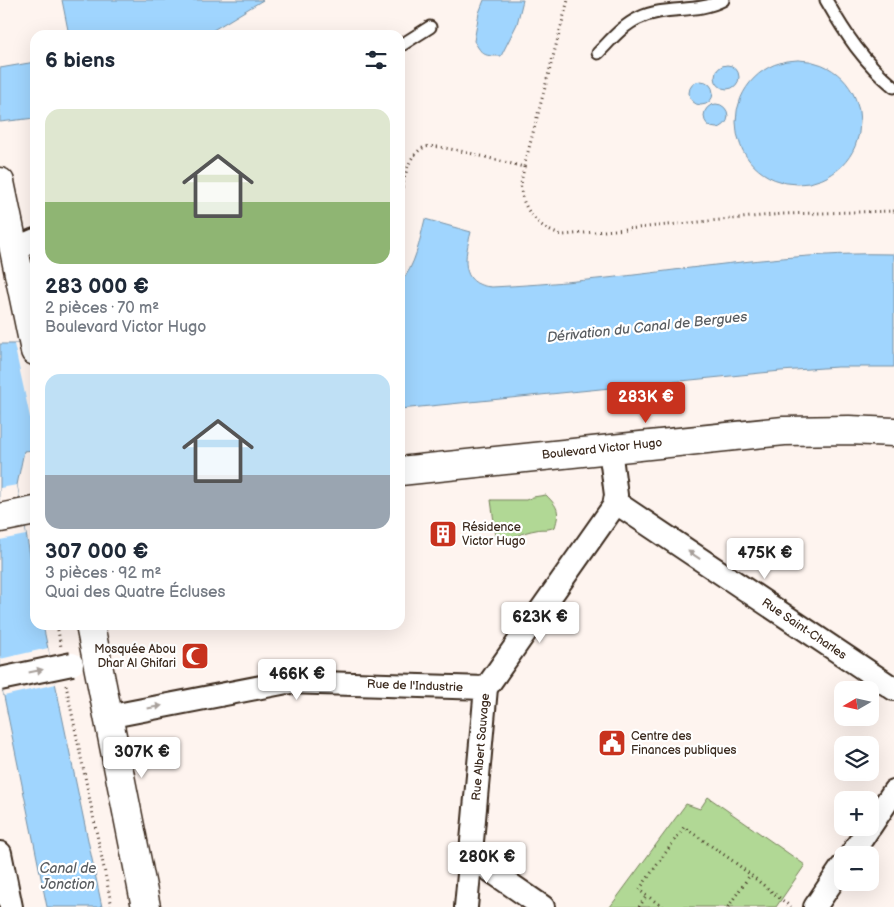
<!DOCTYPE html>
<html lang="fr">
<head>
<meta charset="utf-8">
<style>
  body { margin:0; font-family:"Balsamiq Sans",sans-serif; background:#f6f6f7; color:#1f2937; height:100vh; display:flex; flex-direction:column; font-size:19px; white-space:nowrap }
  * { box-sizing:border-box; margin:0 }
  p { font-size:16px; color:#747a83 }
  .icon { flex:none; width:28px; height:28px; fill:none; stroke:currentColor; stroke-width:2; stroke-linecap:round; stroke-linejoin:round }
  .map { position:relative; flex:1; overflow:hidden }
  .details { position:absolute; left:30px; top:30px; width:375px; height:600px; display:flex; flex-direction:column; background:#fff; border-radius:15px; box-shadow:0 5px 20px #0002 }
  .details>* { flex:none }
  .needle { width:32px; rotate:261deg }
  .fabs { position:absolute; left:834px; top:681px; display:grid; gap:10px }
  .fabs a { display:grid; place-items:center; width:45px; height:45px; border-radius:10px; background:#fff; box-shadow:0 5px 20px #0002; font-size:25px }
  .price { position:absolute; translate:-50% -42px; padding:0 11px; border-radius:5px; background:#fff; color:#222; font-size:16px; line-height:32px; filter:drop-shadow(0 1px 2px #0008) }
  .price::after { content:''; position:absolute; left:50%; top:30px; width:15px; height:11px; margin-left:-8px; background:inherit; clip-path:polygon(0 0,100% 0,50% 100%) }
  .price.active { background:#c8321e; color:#fff }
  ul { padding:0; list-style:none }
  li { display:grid; align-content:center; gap:10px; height:265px; padding:0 15px }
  li span { display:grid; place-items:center; height:155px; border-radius:15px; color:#555 }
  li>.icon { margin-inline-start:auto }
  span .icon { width:90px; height:90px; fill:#fffc; stroke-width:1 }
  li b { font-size:21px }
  h2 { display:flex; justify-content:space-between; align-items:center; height:60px; padding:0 15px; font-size:21px }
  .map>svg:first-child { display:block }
</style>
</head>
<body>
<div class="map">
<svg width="894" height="907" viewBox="0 0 894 907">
  <rect width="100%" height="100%" fill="#fef4ef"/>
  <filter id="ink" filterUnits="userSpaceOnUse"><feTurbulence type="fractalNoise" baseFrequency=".02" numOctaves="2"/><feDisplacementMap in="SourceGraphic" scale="10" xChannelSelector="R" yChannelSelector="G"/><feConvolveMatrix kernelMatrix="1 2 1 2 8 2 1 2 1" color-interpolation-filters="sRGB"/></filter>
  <g filter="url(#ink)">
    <path fill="#b1d895" stroke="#76815a" d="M546 495C558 507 560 511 555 527 545 531 544 528 536 530 523 532 509 539 497 544L491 500H526L533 497Z
      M708 797 805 865 776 907H610L686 804 700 809Z"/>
    <path fill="#a0d5fe" stroke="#7891a4" d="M62 0H263L205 35H69Z
      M484 0H523L517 24 501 56C484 56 483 56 474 41L479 13Z
      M736 122a62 62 0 1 1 124 0a62 62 0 1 1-124 0Z
      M35 62V118L0 122V68Z
      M715 77a12 12 0 1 1 24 0a12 12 0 1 1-24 0Z
      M689 93a12 12 0 1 1 24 0a12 12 0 1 1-24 0Z
      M704 116a12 12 0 1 1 24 0a12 12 0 1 1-24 0Z
      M425 219 471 232C465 255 458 285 492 287 553 284 614 278 674 270 747 261 820 252 894 254V367H837L781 371 400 409V283C416 265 419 242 425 219Z
      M35 341V450L24 451 17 485 35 582V625H43L102 907H47L0 677V344H14Z"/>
    <path fill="#fef4ef" d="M35 341V440L14 344Z
      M17 485 26 535 0 540V488Z
      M48 648 56 684 4 696 0 677V659Z"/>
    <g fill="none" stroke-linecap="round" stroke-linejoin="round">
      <defs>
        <path id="service" d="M826 0C846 35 863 61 894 87
          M400 46 430 27
          M598 53C610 41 623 25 639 18 666 5 697 14 723 0"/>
        <path id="minor" d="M14 249 35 240
          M615 502 894 689
          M107 717 287 682 486 688
          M870 827 894 791
          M0 853 11 907
          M851 855 869 828
          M471 857 543 907
          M466 907 486 688 614 506 616 495 610 449
          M815 907 842 867"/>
        <path id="secondary" d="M0 182 35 351
          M400 471 784 431 849 430 894 432
          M0 518 35 511
          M90 625 146 907"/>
      </defs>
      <use href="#service" stroke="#3b2a1e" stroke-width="15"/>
      <use href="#minor" stroke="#3b2a1e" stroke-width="26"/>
      <use href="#secondary" stroke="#3b2a1e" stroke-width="31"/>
      <path stroke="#3b2a1e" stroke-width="3" stroke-dasharray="1 4" stroke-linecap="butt" d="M524 167C523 174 521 181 521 187 521 209 542 232 563 235L783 214 894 211
        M400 197C403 187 406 165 413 157 416 153 420 149 425 147 439 143 506 163 524 167L568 0
        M57 625 61 647
        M66 685 112 907
        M639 907 647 895
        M663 907 639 890 684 827 733 861 791 907
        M728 907 750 875"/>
      <use href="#service" stroke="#fff" stroke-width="11"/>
      <use href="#minor" stroke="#fff" stroke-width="22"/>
      <use href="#secondary" stroke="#fff" stroke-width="28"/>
      <defs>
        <path id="minor-bridge" d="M0 679 72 664"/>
      </defs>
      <use href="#minor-bridge" stroke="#3b2a1e" stroke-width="26" stroke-linecap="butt"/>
      <use href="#minor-bridge" stroke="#fff" stroke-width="22"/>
    </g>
    <defs><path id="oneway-solid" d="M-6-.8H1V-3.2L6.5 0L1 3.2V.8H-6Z" transform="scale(1.25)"/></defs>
    <g fill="#a79f9a">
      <use href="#oneway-solid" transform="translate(694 555) rotate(-146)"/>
      <use href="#oneway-solid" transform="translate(36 671) rotate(-12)"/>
      <use href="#oneway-solid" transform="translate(155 707) rotate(-11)"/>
    </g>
  </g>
  <defs>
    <symbol id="building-square" viewBox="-11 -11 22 22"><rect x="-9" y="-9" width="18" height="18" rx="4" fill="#c8321e" stroke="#fff"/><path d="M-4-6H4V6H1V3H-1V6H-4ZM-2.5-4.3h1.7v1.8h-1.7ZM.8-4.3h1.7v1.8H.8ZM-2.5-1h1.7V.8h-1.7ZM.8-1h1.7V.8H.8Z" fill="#fff"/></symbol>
    <symbol id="mosque-square" viewBox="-11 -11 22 22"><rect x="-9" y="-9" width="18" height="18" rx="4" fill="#c8321e" stroke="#fff"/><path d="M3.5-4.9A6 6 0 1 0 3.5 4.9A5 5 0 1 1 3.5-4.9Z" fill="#fff"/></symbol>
    <symbol id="civic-square" viewBox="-11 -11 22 22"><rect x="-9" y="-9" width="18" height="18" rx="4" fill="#c8321e" stroke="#fff"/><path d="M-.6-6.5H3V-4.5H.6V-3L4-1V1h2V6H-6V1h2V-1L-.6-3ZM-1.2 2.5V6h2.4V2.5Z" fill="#fff"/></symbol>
  </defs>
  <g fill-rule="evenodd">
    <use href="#building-square" x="427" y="518" width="32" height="32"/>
    <use href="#mosque-square" x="179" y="640" width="32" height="32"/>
    <use href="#civic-square" x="596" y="727" width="32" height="32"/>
  </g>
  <g text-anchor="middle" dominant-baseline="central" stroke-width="4.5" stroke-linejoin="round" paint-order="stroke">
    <g font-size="12" fill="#3b2a1e" stroke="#fff">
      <text transform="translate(602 449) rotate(-6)">Boulevard Victor Hugo</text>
      <text transform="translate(804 629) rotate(34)">Rue Saint-Charles</text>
      <text transform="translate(415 686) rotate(2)">Rue de l'Industrie</text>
      <text transform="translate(481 747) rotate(-85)">Rue Albert Sauvage</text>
    </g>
    <g font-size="12" fill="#3b2a1e" stroke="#fff" text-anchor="start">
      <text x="462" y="527">Résidence<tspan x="462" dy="14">Victor Hugo</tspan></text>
      <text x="176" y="649" text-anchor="end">Mosquée Abou<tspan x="176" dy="14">Dhar Al Ghifari</tspan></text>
      <text x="631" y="736">Centre des<tspan x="631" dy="14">Finances publiques</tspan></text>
    </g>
    <g font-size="14" font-style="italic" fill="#595d61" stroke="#fff">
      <text transform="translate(647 327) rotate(-6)">Dérivation du Canal de Bergues</text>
      <text x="68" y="868">Canal de<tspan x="68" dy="16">Jonction</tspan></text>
    </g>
  </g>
</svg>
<div class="fabs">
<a><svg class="needle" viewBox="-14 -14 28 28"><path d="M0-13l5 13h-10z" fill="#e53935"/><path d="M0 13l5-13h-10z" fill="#747a83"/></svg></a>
<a><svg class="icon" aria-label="layers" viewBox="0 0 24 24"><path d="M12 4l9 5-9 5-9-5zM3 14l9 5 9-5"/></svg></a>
<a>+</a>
<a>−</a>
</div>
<b class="price active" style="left:646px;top:424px">283K €</b>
<b class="price" style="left:765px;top:580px">475K €</b>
<b class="price" style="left:540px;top:644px">623K €</b>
<b class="price" style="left:297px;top:701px">466K €</b>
<b class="price" style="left:142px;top:779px">307K €</b>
<b class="price" style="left:487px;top:884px">280K €</b>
<section class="details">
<h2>6 biens<svg class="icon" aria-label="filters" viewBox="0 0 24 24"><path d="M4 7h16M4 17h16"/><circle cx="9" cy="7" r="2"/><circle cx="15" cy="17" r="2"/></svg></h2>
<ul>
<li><span style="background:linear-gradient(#dfe7d0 60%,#8fb573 0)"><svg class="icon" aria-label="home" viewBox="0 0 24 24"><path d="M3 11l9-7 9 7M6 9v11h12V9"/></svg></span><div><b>283 000 €</b><p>2 pièces · 70 m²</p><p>Boulevard Victor Hugo</p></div></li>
<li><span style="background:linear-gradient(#bfe0f5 65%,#9aa5b1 0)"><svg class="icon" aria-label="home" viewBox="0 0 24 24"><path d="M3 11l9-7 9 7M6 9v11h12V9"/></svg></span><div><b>307 000 €</b><p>3 pièces · 92 m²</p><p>Quai des Quatre Écluses</p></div></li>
</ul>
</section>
</div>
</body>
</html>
